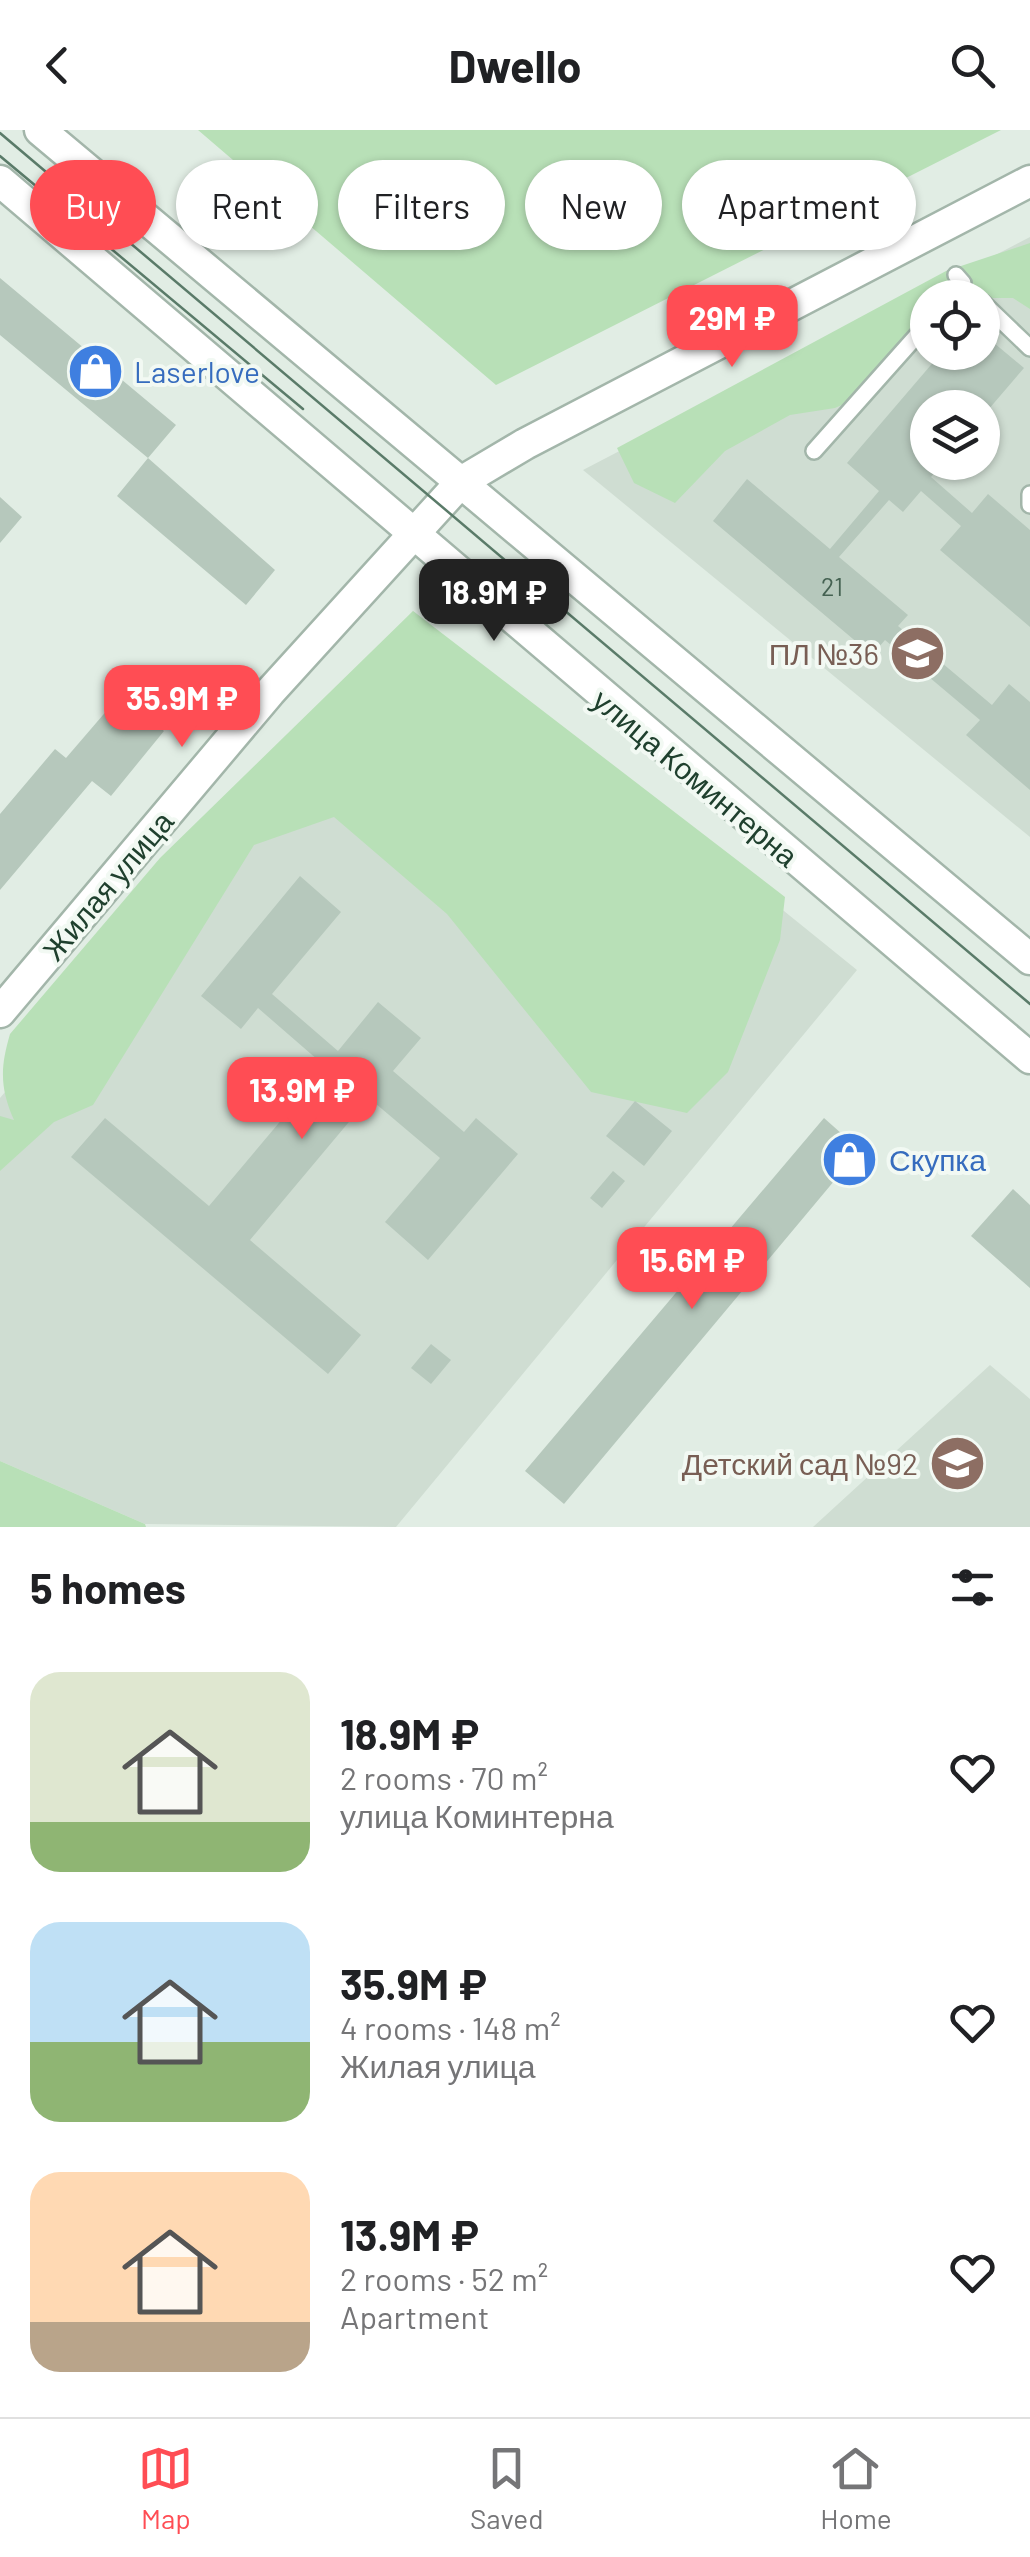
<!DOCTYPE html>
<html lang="en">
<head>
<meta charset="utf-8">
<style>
  body { margin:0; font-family:Barlow,sans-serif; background:#f6f6f6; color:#202124; height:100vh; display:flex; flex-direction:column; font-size:38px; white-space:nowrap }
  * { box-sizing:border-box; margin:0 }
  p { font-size:32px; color:#757577 }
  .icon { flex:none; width:55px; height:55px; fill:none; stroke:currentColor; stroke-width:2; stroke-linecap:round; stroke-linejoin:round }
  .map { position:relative; height:1397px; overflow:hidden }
  .details { display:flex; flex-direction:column; background:#fff; flex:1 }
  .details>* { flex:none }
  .top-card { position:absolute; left:30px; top:30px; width:970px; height:90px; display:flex; gap:20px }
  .tools { position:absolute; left:910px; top:150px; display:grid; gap:20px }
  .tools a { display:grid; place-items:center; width:90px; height:90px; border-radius:50%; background:#fff; box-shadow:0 2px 8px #0004; font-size:50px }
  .price { position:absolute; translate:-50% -85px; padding:0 22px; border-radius:20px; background:#ff4d54; color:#fff; font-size:32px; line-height:65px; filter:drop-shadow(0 2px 5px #0008) }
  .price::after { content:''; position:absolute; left:50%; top:60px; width:30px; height:22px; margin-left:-15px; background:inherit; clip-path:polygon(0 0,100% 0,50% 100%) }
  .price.selected { background:#222; color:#fff }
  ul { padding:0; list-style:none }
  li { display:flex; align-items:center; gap:30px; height:250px; padding:0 30px }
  li span { display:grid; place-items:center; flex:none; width:280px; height:200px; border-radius:30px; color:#555 }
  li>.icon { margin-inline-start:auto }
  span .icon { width:120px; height:120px; fill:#fffc; stroke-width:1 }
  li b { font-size:42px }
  h2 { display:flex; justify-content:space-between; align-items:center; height:120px; padding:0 30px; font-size:42px }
  .pill { padding:0 35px; border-radius:45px; background:#fff; box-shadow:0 2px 8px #0004; font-size:35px; line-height:90px }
  .pill.selected { background:#ff4d54; color:#fff }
  header { display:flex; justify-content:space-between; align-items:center; height:130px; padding:0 30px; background:#fff; font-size:45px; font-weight:700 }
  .tabs { display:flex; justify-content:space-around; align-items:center; height:140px; border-top:2px solid #e0e0e0; background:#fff; font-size:28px; color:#757577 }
  .tabs a { display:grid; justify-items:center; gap:5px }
  .tabs .selected { color:#ff4d54 }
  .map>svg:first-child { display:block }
</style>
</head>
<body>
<header><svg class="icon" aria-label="back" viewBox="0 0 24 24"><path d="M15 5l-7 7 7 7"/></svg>Dwello<svg class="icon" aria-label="search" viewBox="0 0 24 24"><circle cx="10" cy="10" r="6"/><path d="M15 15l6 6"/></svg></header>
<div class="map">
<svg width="1030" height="1397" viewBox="0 0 1030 1397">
  <rect width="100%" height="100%" fill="#e1ede4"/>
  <path fill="#cfddd2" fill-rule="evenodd" d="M1030 107V707L583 340ZM928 168H982V222H928ZM928 278H982V332H928Z
    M413 481 857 840 396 1397 145 1394 0 1331V968Z
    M990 1235 1030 1269V1397H813Z"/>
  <path fill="#b8e0b7" d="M198 0H1001L496 255Z
    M1030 113V179L1013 168H928L927 180 864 265 835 278 790 285 725 321 675 373 634 353 617 318 946 141Z
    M413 481 785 767 780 810 728 942 687 983 591 962 447 784 334 687 254 715 93 975 54 992 0 1041V986L14 990C0 958 0 938 10 904L160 728Z
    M0 1331 145 1394 146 1397H0Z"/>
  <path fill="#b6c8bc" d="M0 148 176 295 148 328 0 205Z
    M982 203 1024 238 982 287V278H928V332H943L931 347 972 383 988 364 1030 400V497L940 420 961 396 921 361 903 382 889 370 839 427 908 485 898 496 992 575 1009 554 1030 572V660L966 605 980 590 885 510 872 525 713 391 747 349 830 419 879 361 847 333 942 222H982Z
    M148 328 275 440 246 475 117 366Z
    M0 367 22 387 0 413Z
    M121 564 164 601 111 666 92 651 0 760V684L55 619 66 628Z
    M300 746 341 782 272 864 338 921 378 872 421 908 393 941 464 1002 476 988 518 1024 428 1130 385 1092 440 1028 369 968 250 1110 361 1205 328 1244 71 1027 105 988 209 1076 326 937 258 878 241 899 201 866Z
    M635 971 672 1001 644 1036 606 1006Z
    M824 988 860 1020 564 1374 525 1341Z
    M613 1041 625 1051 602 1078 590 1068Z
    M1013 1059 1030 1075V1158L971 1106Z
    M431 1214 451 1230 431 1254 411 1238Z"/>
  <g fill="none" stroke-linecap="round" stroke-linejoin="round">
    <defs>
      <path id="service" d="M950 168 963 153 956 145
        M982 172 1030 218
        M814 321 928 193
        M1030 364V375"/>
      <path id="minor" d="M0 882 270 562 461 352 525 314 1030 51"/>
      <path id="tertiary" d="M40 0 1030 829
        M0 51 1030 928"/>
    </defs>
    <use href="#service" stroke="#a3b6aa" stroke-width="20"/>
    <use href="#minor" stroke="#a3b6aa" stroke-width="35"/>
    <use href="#tertiary" stroke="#a3b6aa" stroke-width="35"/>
    <use href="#service" stroke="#fff" stroke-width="15"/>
    <use href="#minor" stroke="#fff" stroke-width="30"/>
    <use href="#tertiary" stroke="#fff" stroke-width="30"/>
    <path stroke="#5a7b69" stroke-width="2.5" d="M0 3 1030 874
      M0 26 303 279"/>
  </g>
  <defs>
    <symbol id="shop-disc" viewBox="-11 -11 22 22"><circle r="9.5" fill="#3f7fe0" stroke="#f2f9f3"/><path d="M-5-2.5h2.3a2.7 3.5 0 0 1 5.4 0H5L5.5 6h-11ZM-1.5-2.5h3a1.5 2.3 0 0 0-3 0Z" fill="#fff"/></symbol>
    <symbol id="university-disc" viewBox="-11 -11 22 22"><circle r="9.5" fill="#8d6e63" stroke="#f2f9f3"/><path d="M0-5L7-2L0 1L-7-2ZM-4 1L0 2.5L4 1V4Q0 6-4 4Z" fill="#fff"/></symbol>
    <symbol id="school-disc" viewBox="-11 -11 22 22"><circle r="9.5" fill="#8d6e63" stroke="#f2f9f3"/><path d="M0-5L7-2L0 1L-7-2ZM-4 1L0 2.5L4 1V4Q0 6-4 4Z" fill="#fff"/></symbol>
  </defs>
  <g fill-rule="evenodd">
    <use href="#shop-disc" x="64" y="210" width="63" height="63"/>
    <use href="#university-disc" x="886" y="492" width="63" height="63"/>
    <use href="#shop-disc" x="818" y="998" width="63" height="63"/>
    <use href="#school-disc" x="926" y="1302" width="63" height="63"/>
  </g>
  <g text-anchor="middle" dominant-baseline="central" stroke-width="8" stroke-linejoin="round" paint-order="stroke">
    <g font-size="25" fill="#456252">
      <text x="832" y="456">21</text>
    </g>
    <g font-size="30" fill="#366cbe" stroke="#f2f9f3" text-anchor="start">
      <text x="134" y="241">Laserlove</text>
      <text x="889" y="1029">Скупка</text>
    </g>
    <g font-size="30" fill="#785e54" stroke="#f2f9f3" text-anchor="end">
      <text x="879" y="523">ПЛ №36</text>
      <text x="918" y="1333">Детский сад №92</text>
    </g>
    <g font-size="30" fill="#1f402e" stroke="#f2f9f3">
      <text transform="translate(696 647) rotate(40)">улица Коминтерна</text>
      <text transform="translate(107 755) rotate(-50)">Жилая улица</text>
    </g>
  </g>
</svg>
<div class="tools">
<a><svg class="icon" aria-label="locate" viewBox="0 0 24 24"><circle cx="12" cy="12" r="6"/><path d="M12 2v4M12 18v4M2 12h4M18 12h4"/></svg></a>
<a><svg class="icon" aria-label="layers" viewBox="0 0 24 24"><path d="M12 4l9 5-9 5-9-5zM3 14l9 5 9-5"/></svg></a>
</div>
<b class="price" style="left:732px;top:240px">29M ₽</b>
<b class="price selected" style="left:494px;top:514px">18.9M ₽</b>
<b class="price" style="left:182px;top:620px">35.9M ₽</b>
<b class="price" style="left:302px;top:1012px">13.9M ₽</b>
<b class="price" style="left:692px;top:1182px">15.6M ₽</b>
<div class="top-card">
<a class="pill selected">Buy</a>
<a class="pill">Rent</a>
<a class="pill">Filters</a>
<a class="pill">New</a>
<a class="pill">Apartment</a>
</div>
</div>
<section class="details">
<h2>5 homes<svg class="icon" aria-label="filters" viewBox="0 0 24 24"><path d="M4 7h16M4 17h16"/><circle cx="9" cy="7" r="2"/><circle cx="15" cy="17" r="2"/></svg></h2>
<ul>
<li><span style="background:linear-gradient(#dfe7d0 75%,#8fb573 0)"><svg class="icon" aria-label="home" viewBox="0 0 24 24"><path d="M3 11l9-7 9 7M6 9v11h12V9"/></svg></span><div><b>18.9M ₽</b><p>2 rooms · 70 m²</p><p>улица Коминтерна</p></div><svg class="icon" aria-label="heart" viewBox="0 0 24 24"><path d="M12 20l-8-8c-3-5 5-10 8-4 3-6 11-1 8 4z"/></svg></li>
<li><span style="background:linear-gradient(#bfe0f5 60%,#8fb573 0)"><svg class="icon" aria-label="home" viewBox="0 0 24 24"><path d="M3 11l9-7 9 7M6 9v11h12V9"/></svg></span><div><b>35.9M ₽</b><p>4 rooms · 148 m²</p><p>Жилая улица</p></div><svg class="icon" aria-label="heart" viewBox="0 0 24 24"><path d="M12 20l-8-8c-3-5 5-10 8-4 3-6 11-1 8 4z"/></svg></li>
<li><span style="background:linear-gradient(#ffd9b3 75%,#b9a48a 0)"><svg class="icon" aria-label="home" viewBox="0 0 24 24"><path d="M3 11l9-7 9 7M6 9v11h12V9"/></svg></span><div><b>13.9M ₽</b><p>2 rooms · 52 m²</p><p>Apartment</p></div><svg class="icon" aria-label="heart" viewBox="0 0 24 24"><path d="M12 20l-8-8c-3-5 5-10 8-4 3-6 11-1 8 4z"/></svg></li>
</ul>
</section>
<nav class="tabs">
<a class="selected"><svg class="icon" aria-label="map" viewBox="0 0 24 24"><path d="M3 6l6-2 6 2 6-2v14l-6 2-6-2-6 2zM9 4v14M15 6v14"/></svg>Map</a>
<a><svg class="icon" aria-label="saved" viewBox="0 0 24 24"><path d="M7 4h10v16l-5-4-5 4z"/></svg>Saved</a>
<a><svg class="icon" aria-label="home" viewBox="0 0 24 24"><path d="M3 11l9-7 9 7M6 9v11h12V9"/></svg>Home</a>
</nav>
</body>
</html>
